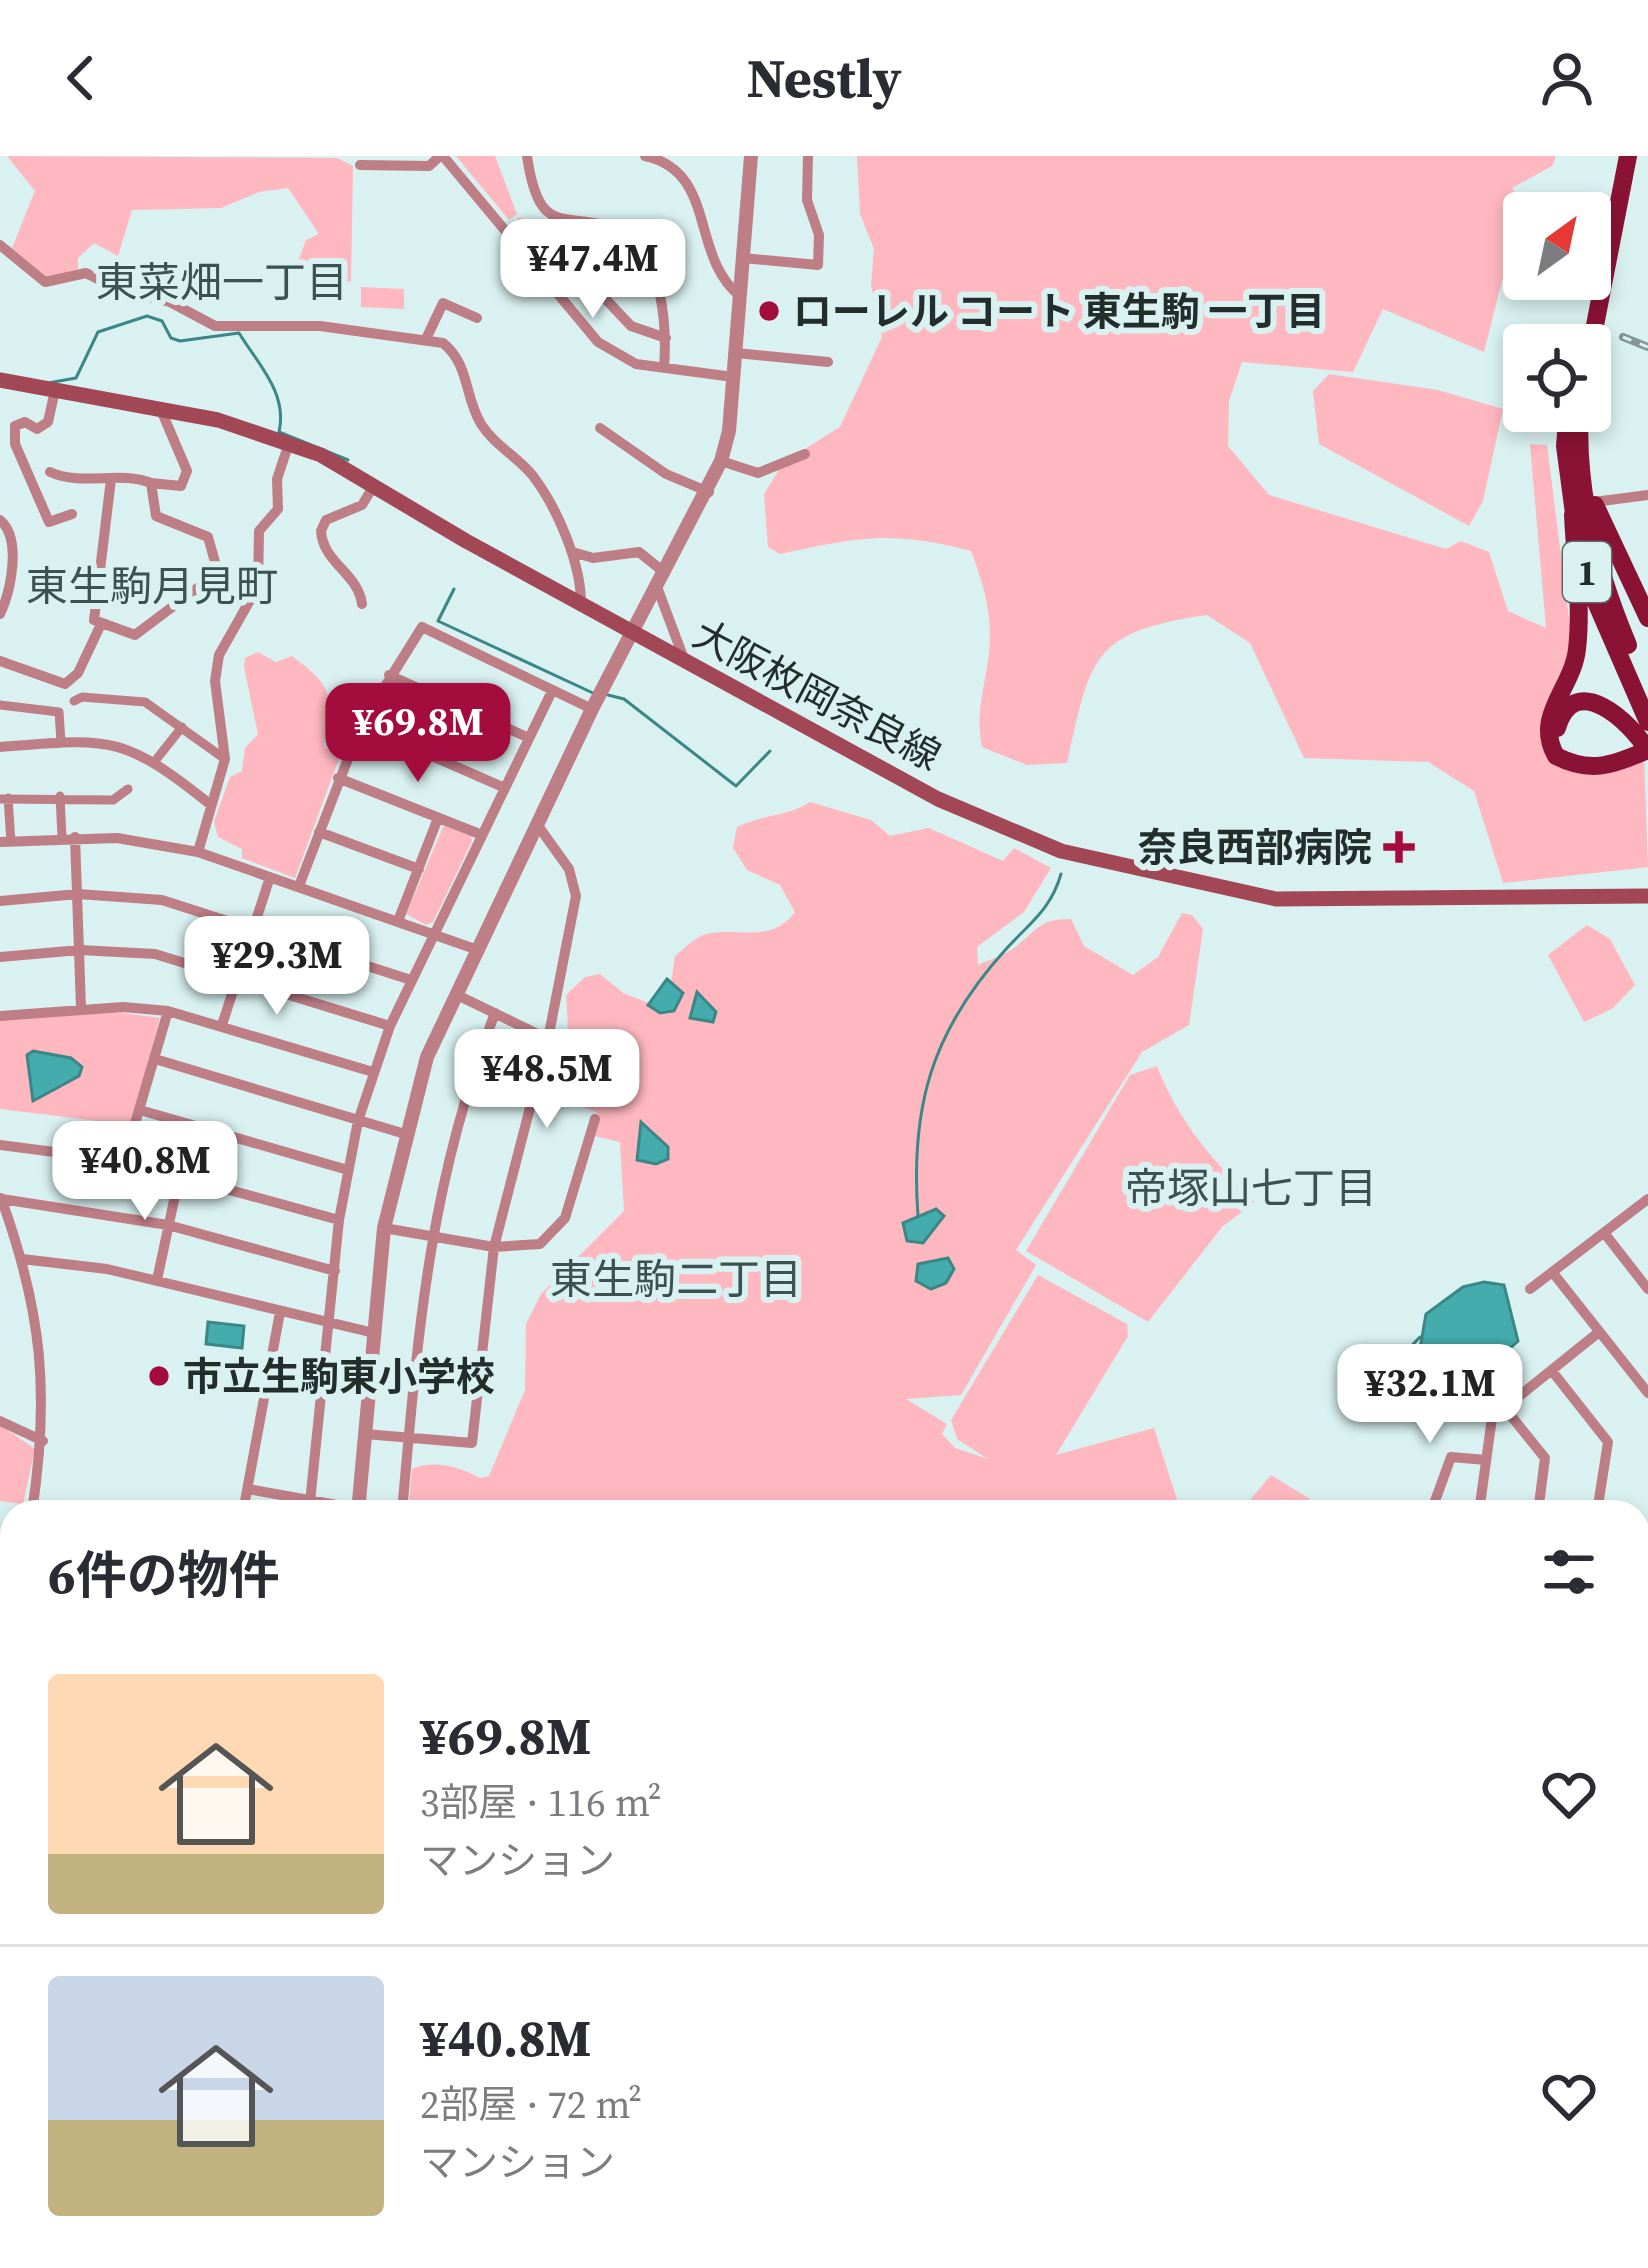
<!DOCTYPE html>
<html lang="ja">
<head>
<meta charset="utf-8">
<style>
  body { margin:0; font-family:"Source Serif 4","Noto Sans JP",serif; background:#f2f2f3; color:#2b2b33; height:100vh; display:flex; flex-direction:column; font-size:45px; white-space:nowrap }
  * { box-sizing:border-box; margin:0 }
  p { font-size:39px; color:#7c7c81 }
  .icon { flex:none; width:66px; height:66px; fill:none; stroke:currentColor; stroke-width:2; stroke-linecap:round; stroke-linejoin:round }
  .map { position:relative; flex:1; overflow:hidden }
  .panel { position:absolute; left:0px; top:1344px; width:1650px; height:768px; display:flex; flex-direction:column; background:#fff; border-radius:36px 36px 0 0; box-shadow:0 6px 18px #0003 }
  .panel>* { flex:none }
  .needle { width:78px; rotate:33deg }
  .fabs { position:absolute; left:1503px; top:36px; display:grid; gap:24px }
  .fabs a { display:grid; place-items:center; width:108px; height:108px; border-radius:12px; background:#fff; box-shadow:0 6px 18px #0003; font-size:60px }
  .price { position:absolute; translate:-50% -102px; padding:0 27px; border-radius:24px; background:#fff; color:#222; font-size:39px; line-height:78px; filter:drop-shadow(0 3px 6px #0008) }
  .price::after { content:''; position:absolute; left:50%; top:72px; width:36px; height:27px; margin-left:-18px; background:inherit; clip-path:polygon(0 0,100% 0,50% 100%) }
  .price.current { background:#a50c3e; color:#fff }
  ul { padding:0; list-style:none }
  li { display:flex; align-items:center; gap:36px; height:300px; padding:0 48px }
  li+li { border-top:3px solid #e1e1e2 }
  li span { display:grid; place-items:center; flex:none; width:336px; height:240px; border-radius:12px; color:#555 }
  li>.icon { margin-inline-start:auto }
  span .icon { width:144px; height:144px; fill:#fffc; stroke-width:1 }
  li b { font-size:51px }
  h2 { display:flex; justify-content:space-between; align-items:center; height:144px; padding:0 48px; font-size:51px }
  header { display:flex; justify-content:space-between; align-items:center; height:156px; padding:0 48px; background:#fff; font-size:54px; font-weight:700 }
  .map>svg:first-child { display:block }
</style>
</head>
<body>
<header><svg class="icon" aria-label="back" viewBox="0 0 24 24"><path d="M15 5l-7 7 7 7"/></svg>Nestly<svg class="icon" aria-label="person" viewBox="0 0 24 24"><circle cx="12" cy="8" r="4"/><path d="M4 21q1-7 8-7t8 7"/></svg></header>
<div class="map">
<svg width="1648" height="2112" viewBox="0 0 1648 2112">
  <rect width="100%" height="100%" fill="#d9f1f1"/>
  <path fill="#ffb8bf" d="M7 0 337 2 353 10 351 125 332 132 296 111 306 84 319 78 288 32 259 36 221 52 132 54 118 100 94 87 78 102V113L48 122 12 92 35 35Z
    M456 0H495L517 58 509 64Z
    M857 0H1556L1552 10 1512 32 1522 46 1484 196 1383 153 1353 216 1242 206 1229 245 1228 290 1269 339 1446 393 1461 385 1489 396 1508 455 1546 472 1530 288 1547 289 1573 494 1541 567 1564 608 1644 598 1648 711 1503 727 1474 635 1428 606 1304 602 1250 487 1207 459C1090 476 1091 502 1067 607L1027 609 982 591C975 556 985 532 989 497 993 461 984 429 971 395 891 374 859 381 780 398L768 391 764 338 784 306 840 271 882 181 871 129 874 93 860 58Z
    M520 61 547 87 592 96 593 103 562 128 513 68Z
    M361 131 404 133V153L361 151Z
    M1329 218 1438 234 1503 253 1483 345 1469 370 1319 288 1313 235Z
    M258 496 276 506 292 500C338 534 330 539 324 591L340 600 295 722 242 702V693L218 681 214 666 230 621 242 615 245 592 258 578 244 511 245 502Z
    M810 646 871 664 890 680 929 672 1003 705 1014 692 1051 712 1024 756 977 791 978 809C989 804 1004 799 1014 792 1036 775 1040 762 1071 763L1084 790 1133 819 1158 801 1182 757 1192 759 1203 773 1189 869 1142 896 1016 1094 1036 1109 961 1239 906 1243 947 1268 942 1278 955 1292 988 1303 957 1283 951 1264 1038 1119 1127 1168 1128 1180 1056 1299 1154 1272 1181 1356H408L412 1313C434 1303 460 1311 480 1322L489 1320 525 1234 526 1168 541 1138 624 1055 620 986 594 980 598 957 552 938C572 918 568 866 566 839L585 821 600 818 623 837 667 854 675 800C684 793 695 781 706 778 740 771 771 788 795 756L780 729 747 714 733 692 737 671C763 658 787 661 810 646Z
    M444 669 471 680 472 685 433 766 426 769 406 758Z
    M1587 769 1610 783 1635 829 1612 853 1584 866 1548 799Z
    M108 855 160 862 131 969 0 953V864Z
    M1157 910C1178 965 1213 1005 1255 1046L1222 1071 1148 1166 1026 1095 1130 919Z
    M0 1269 35 1293 23 1348 0 1345Z
    M1271 1319 1331 1356H1240Z
    M12 1500V1582L5 1583 1 1558Z
    M366 2100H1010V2112H375Z
    M1412 2100H1476L1482 2112H1421Z"/>
  <path fill="#45acad" stroke="#3b8686" stroke-width="3" d="M667 823 683 837 674 855 660 857 648 849Z
    M697 836 716 856 713 866 690 862Z
    M33 895 71 902 82 911 79 920 33 945 27 899Z
    M641 966 668 991V1003L656 1008 637 1004Z
    M936 1053 944 1060 923 1087 907 1085 903 1067Z
    M948 1102 954 1113 946 1127 931 1133 916 1125 918 1108Z
    M1484 1126 1504 1129 1518 1185 1475 1224 1422 1212 1418 1204 1426 1158 1463 1131Z
    M208 1166 244 1170 242 1192 206 1188Z"/>
  <g fill="none" stroke-linecap="round" stroke-linejoin="round">
    <path stroke="#3b8686" stroke-width="3" d="M48 227 76 222 98 176 147 160 162 165 171 182 180 185 239 177C258 208 288 237 279 276L348 304
      M454 433 438 465 593 537
      M608 539 624 543 736 630 770 595
      M918 1060C910 952 931 875 1007 792 1030 767 1051 753 1061 718
      M1365 1238 1420 1181
      M1638 1618 1648 1619
      M1489 2100 1504 2102 1516 2112"/>
    <path stroke="#be7e86" stroke-width="9" d="M74 545 82 541 145 546 225 603
      M0 549 59 556 61 586
      M155 605 182 571
      M60 640 62 681
      M8 642 11 686
      M0 643 113 644 128 633
      M0 1586 12 1585
      M0 1705 12 1714"/>
    <path stroke="#be7e86" stroke-width="10" d="M443 0 598 186 636 208 733 221
      M527 0C540 89 567 50 622 76 663 96 667 172 664 212
      M645 0C717 15 690 101 740 140
      M360 9 429 10 440 0
      M0 89 45 126 86 117 119 134 170 146 215 170H320L443 187C470 209 464 240 481 268 494 289 518 301 533 320 558 353 581 408 581 447
      M743 102 818 109 819 79 807 44 808 0
      M608 115 597 134 631 170 666 182
      M426 183 443 147 477 162
      M736 197 828 206
      M55 234 48 266 37 273 25 266 15 270V288L49 366 72 358
      M600 272 666 318 709 336
      M721 305 758 317 805 298
      M50 316C84 331 118 314 151 327L156 360 208 381 215 406 208 424 135 479 94 464 111 323
      M151 327 181 330 187 315 161 254
      M1594 346 1648 339
      M0 364C22 382 11 435 0 458
      M576 397 593 402 639 396 665 417
      M657 431 684 503
      M362 448C358 417 323 407 321 375L326 364 362 349 373 331
      M0 505 65 528 78 517 101 468
      M389 519 529 582
      M361 569 505 632
      M0 591C111 582 122 578 211 649
      M338 622 482 679
      M319 676 419 713
      M75 681 81 852
      M0 686 117 682 198 696 475 793
      M198 696 225 603 215 525 219 499 258 430 259 375 278 353 277 323 289 287
      M299 730 361 569 422 471 592 553
      M0 745 78 738 162 744 411 824
      M398 765 438 662
      M0 801 80 794 155 798 390 870
      M455 838 548 883 576 740 569 713 536 667
      M0 860 123 851 168 855 373 916
      M222 869 270 721
      M155 903 405 978
      M140 954 348 1014
      M0 989 124 1005 339 1064
      M124 1005 168 855
      M1 1042C42 1155 50 1237 32 1356
      M2 1043 168 1069 335 1115
      M384 1072 494 1091 540 1088 565 1062 595 963
      M1605 1078 1648 1133
      M22 1103 107 1113 374 1177
      M1553 1117 1648 1237
      M157 1124 179 1021
      M1530 1133 1648 1043
      M1552 1215 1608 1286 1597 1356
      M1483 1225 1545 1302 1538 1356
      M0 1265 43 1285
      M365 1278 472 1287 494 1091 532 944 474 913
      M248 1333 359 1353
      M243 1356 280 1156
      M309 1356 339 1064 358 965 390 870 552 535
      M402 1356C418 1176 429 1028 495 857
      M1431 1356 1451 1301 1486 1304
      M1479 1356 1492 1262 1599 1176
      M1638 1378 1648 1379
      M0 1515 12 1454
      M1638 1566 1648 1567
      M0 1593 12 1614
      M1638 1626 1648 1627
      M1638 1691H1648
      M1638 1764 1648 1767
      M0 1800 12 1782
      M0 1816 12 1824
      M1638 1818 1648 1784
      M0 1879 12 1887
      M0 1943 12 1951
      M1638 1955 1648 1958
      M1638 2008 1648 1974
      M0 2062 12 2069
      M1638 2076 1648 2079
      M360 2100 369 2112
      M24 2112 32 2100
      M132 2112 139 2100
      M192 2112 199 2100
      M253 2112 261 2100
      M314 2112 322 2100
      M1088 2112 1089 2100"/>
    <path stroke="#be7e86" stroke-width="14" d="M358 1356 384 1072 427 901 592 553 721 305 729 275 751 0
      M1638 1523 1648 1453
      M0 2015 12 2023
      M1544 2100 1555 2112
      M80 2112 87 2100"/>
    <path stroke="#a24756" stroke-width="15" d="M0 224 218 264 321 299 466 385 938 643 1061 695 1276 743 1648 740"/>
    <path stroke="#8a1335" stroke-width="18" d="M1590 195 1628 0
      M1568 255 1565 290 1575 365
      M1580 255C1575 335 1597 415 1628 489
      M1595 349 1648 462
      M1573 359C1575 402 1582 450 1577 493 1573 532 1533 560 1556 600 1589 617 1611 610 1643 596
      M1583 398 1592 437 1648 566
      M1557 572C1574 513 1631 566 1648 595"/>
    <defs>
      <path id="rail" d="M1623 181 1648 191"/>
    </defs>
    <use href="#rail" stroke="#849595" stroke-width="8"/>
    <use href="#rail" stroke="#d9f1f1" stroke-width="3" stroke-dasharray="9" stroke-linecap="butt"/>
  </g>
  <g fill="#a50c3e" stroke="#d9f1f1" stroke-width="4.5">
    <circle cx="769" cy="155" r="12"/>
    <path d="M1393 673h12v12h12v12h-12v12h-12v-12h-12v-12h12z"/>
    <circle cx="159" cy="1220" r="12"/>
  </g>
  <g text-anchor="middle" dominant-baseline="central" stroke-width="12" stroke-linejoin="round" paint-order="stroke">
    <rect fill="#d9f1f1" stroke="#5a6867" stroke-width="3" x="1563" y="386" width="48" height="60" rx="9"/>
    <g font-size="36" font-weight="bold" fill="#232d2c">
      <text x="1587" y="416">1</text>
    </g>
    <g font-size="39" font-weight="bold" fill="#232d2c" stroke="#d9f1f1" text-anchor="start">
      <text x="793" y="155">ローレル コート 東生駒 一丁目</text>
      <text x="1372" y="691" text-anchor="end">奈良西部病院</text>
      <text x="183" y="1220">市立生駒東小学校</text>
    </g>
    <g font-size="39" fill="#232d2c" stroke="#d9f1f1">
      <text transform="translate(817 539) rotate(28)">大阪枚岡奈良線</text>
    </g>
    <g font-size="42" fill="#3c5151" stroke="#d9f1f1">
      <text x="222" y="126">東菜畑一丁目</text>
      <text x="152" y="430">東生駒月見町</text>
      <text x="1251" y="1032">帝塚山七丁目</text>
      <text x="676" y="1123">東生駒二丁目</text>
    </g>
  </g>
</svg>
<div class="fabs">
<a><svg class="needle" viewBox="-14 -14 28 28"><path d="M0-13l5 13h-10z" fill="#e53935"/><path d="M0 13l5-13h-10z" fill="#7c7c81"/></svg></a>
<a><svg class="icon" aria-label="locate" viewBox="0 0 24 24"><circle cx="12" cy="12" r="6"/><path d="M12 2v4M12 18v4M2 12h4M18 12h4"/></svg></a>
</div>
<b class="price" style="left:593px;top:165px">¥47.4M</b>
<b class="price current" style="left:418px;top:629px">¥69.8M</b>
<b class="price" style="left:277px;top:862px">¥29.3M</b>
<b class="price" style="left:547px;top:975px">¥48.5M</b>
<b class="price" style="left:145px;top:1067px">¥40.8M</b>
<b class="price" style="left:1430px;top:1290px">¥32.1M</b>
<section class="panel">
<h2>6件の物件<svg class="icon" aria-label="filters" viewBox="0 0 24 24"><path d="M4 7h16M4 17h16"/><circle cx="9" cy="7" r="2"/><circle cx="15" cy="17" r="2"/></svg></h2>
<ul>
<li><span style="background:linear-gradient(#ffd9b3 75%,#c2b280 0)"><svg class="icon" aria-label="home" viewBox="0 0 24 24"><path d="M3 11l9-7 9 7M6 9v11h12V9"/></svg></span><div><b>¥69.8M</b><p>3部屋 · 116 m²</p><p>マンション</p></div><svg class="icon" aria-label="heart" viewBox="0 0 24 24"><path d="M12 20l-8-8c-3-5 5-10 8-4 3-6 11-1 8 4z"/></svg></li>
<li><span style="background:linear-gradient(#c9d6e8 60%,#c2b280 0)"><svg class="icon" aria-label="home" viewBox="0 0 24 24"><path d="M3 11l9-7 9 7M6 9v11h12V9"/></svg></span><div><b>¥40.8M</b><p>2部屋 · 72 m²</p><p>マンション</p></div><svg class="icon" aria-label="heart" viewBox="0 0 24 24"><path d="M12 20l-8-8c-3-5 5-10 8-4 3-6 11-1 8 4z"/></svg></li>
</ul>
</section>
</div>
</body>
</html>
